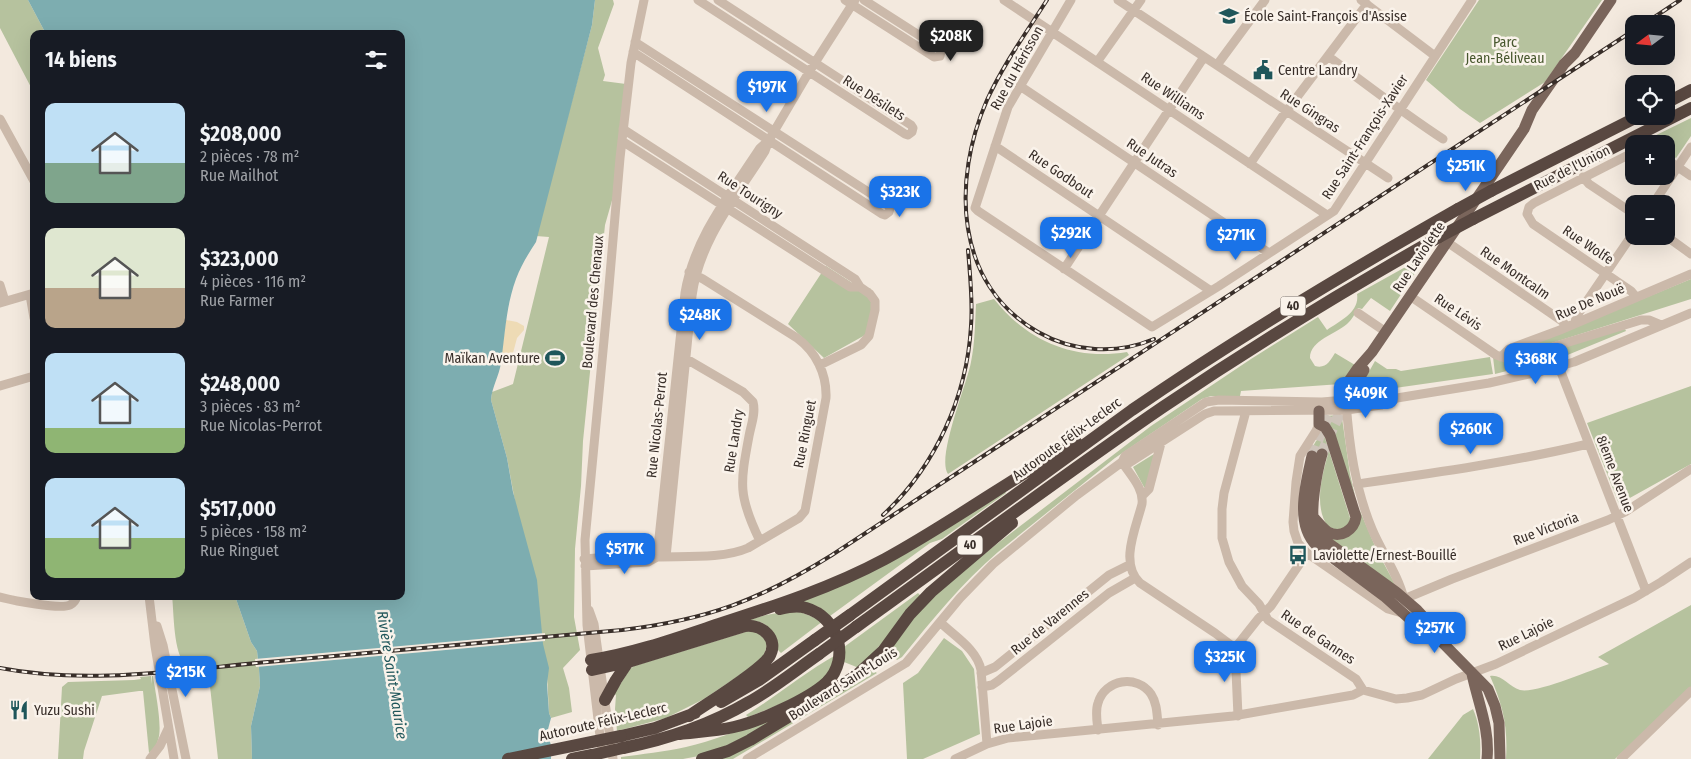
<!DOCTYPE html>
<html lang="fr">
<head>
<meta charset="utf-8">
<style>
  body { margin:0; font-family:"Fira Sans Condensed",sans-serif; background:#242831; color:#f1f3f6; height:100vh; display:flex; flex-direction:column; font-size:19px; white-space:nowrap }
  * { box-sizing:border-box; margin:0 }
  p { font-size:16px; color:#9ea1a6 }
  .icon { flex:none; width:28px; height:28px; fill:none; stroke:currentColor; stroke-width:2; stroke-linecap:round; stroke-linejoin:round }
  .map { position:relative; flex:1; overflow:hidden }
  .sheet { position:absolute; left:30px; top:30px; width:375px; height:570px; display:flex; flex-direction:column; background:#171b24; border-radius:10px; box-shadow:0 5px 20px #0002 }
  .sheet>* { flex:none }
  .needle { width:32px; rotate:254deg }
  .tools { position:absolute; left:1625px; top:15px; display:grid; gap:10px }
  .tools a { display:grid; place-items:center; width:50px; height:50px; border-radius:10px; background:#171b24; box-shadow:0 5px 20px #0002; font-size:25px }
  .price { position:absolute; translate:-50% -42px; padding:0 11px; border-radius:10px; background:#1a73e8; color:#fff; font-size:16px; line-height:32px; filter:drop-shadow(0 1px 2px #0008) }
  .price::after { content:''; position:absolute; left:50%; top:30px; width:15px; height:11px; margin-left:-8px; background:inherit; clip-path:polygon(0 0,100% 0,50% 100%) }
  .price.selected { background:#222; color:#fff }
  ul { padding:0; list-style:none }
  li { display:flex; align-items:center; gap:15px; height:125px; padding:0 15px }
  li span { display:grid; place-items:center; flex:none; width:140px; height:100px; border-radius:10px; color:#555 }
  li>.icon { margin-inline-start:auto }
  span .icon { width:60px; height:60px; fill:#fffc; stroke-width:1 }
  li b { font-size:21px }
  h2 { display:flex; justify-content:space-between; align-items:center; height:60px; padding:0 15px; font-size:21px }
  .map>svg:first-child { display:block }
</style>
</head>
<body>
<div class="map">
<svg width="1691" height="759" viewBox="0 0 1691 759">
  <rect width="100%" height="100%" fill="#f3e9de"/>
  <path fill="#b6c29e" d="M0 0H28L46 34H34V93L0 28Z
    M595 0H613L614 4 598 48 605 75 603 81 626 84 621 169 605 225 583 441 581 486 575 549 574 617 580 650 563 668 569 688 572 712 551 718 549 713 547 675 507 458 491 400 492 392 513 384 549 237 536 236 592 25Z
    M1479 0H1602L1545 82 1480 123 1460 109 1426 80Z
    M1691 118V136L1676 158 1666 152V144L1640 143Z
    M1427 255 1390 311 1371 298 1362 309 1358 308C1355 313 1352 320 1347 324 1336 334 1310 340 1310 358L1315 366C1326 369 1330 361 1335 353L1355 365 1341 384 1241 391 1240 396H1211L1202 399 1115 458 998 552C962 583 932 620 902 657L897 660 889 650 915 615 951 579 1151 426 1251 359 1318 317 1327 330C1340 321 1360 312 1357 294Z
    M826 266 866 292 870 288 874 295 867 334 824 358 788 324Z
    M1691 279V299L1520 353H1517L1516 351Z
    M994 299C1027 341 1074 361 1127 352L1129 355 948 474C936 458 967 384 971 362 975 343 975 323 976 304Z
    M1625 329 1626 331 1565 356 1495 374 1493 357 1497 359Z
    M1490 357 1493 374 1360 393 1368 379 1366 377 1375 361 1387 369H1396L1401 371Z
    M1691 386V464L1619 504 1587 423Z
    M1339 415 1342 418 1350 474 1355 496 1334 435 1325 416Z
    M1323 434 1324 435 1351 521 1342 530 1329 528C1313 508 1322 476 1328 454L1307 457 1316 441Z
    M1154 454 1146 487H1144L1133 467Z
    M1004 490 1006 493 942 539 930 543 830 616 819 607 802 602Z
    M1360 511 1378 553 1395 584 1393 586 1329 537 1334 539Z
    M918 593 921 596 893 631 859 668 844 662V647Z
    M172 596H235L251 642 257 651 259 669 260 686 251 726 252 759H218L209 677C202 670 193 670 186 664 173 655 174 611 172 596Z
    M1691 605V689L1615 759H1506C1508 726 1503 706 1490 676 1502 674 1509 687 1520 690 1536 694 1591 670 1609 664L1598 657Z
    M795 610 823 621 781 653C765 638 782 624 749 620L766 615Z
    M755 629 768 643 762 660 704 699 666 718 617 731 615 709 616 695 614 694 630 669 634 666Z
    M944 638 962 651 974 669 980 734 923 759H907L903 683 918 673Z
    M836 655C834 661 833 669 830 674 818 690 767 710 748 717L746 715C777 696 805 672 836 655Z
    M872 670 877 673 733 759H718Z
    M151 676 152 684V676H153C155 690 163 728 158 740 157 745 153 750 149 753L143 691H139L102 696 84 751 83 759H58L62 687 68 682 134 680 141 679 140 677Z
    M1473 709C1480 725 1481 742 1480 759H1428L1463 715Z
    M780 713 760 731 704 755 683 759H621V757C642 754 664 752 686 747 718 739 750 727 780 713Z"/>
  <path fill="#eedbb5" d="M506 320 517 322 524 326V330L517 338 513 353 500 366Z"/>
  <path fill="#7dadb0" d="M28 0H595L592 25 536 242C528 254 521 266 516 279 506 306 505 335 501 363 499 376 492 387 491 400L507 458 513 492 537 580 543 644 549 668 547 684 549 713 551 718 547 733 551 745V759H252L251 726 260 686 259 669 257 651 251 642 235 596H401V34H46Z"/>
  <path fill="#f3e9de" d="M545 633V641L256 667 255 659Z"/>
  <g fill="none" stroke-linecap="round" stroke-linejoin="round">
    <path stroke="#cec4ba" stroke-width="11" stroke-dasharray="11 5.5" stroke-linecap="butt" d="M1322 454 1333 427 1346 402
      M1312 456 1323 426 1336 402"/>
    <path stroke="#cbb9aa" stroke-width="9" d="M698 0 905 134 908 135 912 132 913 128 911 125 718 0
      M845 0 934 57 940 56 941 51 939 48 864 0
      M1004 0 1327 215
      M1071 0 1008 107 975 208 978 211 1152 327 1219 286 1334 211 1472 0
      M1118 0 1388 178
      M1361 0 1435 56
      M633 52 882 214 885 215 889 212 890 208 887 204 635 42
      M1328 56C1366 84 1403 113 1443 139
      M1097 62 1141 0
      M1217 65 1265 0
      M1020 86 1269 253
      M0 119 34 181
      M623 129 855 279 860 287 870 294 875 301V310L869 336 861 345 820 365
      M622 141 850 287H860
      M995 146 1211 291
      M1634 152 1534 203 1529 207 1527 214 1533 224 1631 291 1636 297
      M1666 159 1691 176
      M1250 164 1282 117 1367 4
      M1583 177 1589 184 1634 214
      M1653 204 1691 147
      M1666 236 1691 254
      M1447 242 1562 321 1567 327
      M1064 269 1204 57
      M0 285 5 301
      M30 295 34 318
      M1410 296 1496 355 1508 359 1523 356 1641 320H1649L1661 325
      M0 303 34 293
      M1358 313 1386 332
      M1575 323 1576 317 1634 232
      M683 357 743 392 753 402C756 413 751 425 749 436 740 484 738 496 760 541
      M1501 357 1509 349 1560 330 1691 274
      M1559 367 1646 591
      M0 386 34 376
      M1346 401C1349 445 1355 488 1372 529 1382 553 1398 574 1404 599L1452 579 1608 520 1625 512 1691 469
      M1246 411 1224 493 1222 509V538L1229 562 1242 586 1259 604 1268 620 1356 679 1363 690
      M1319 424 1316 431 1300 456 1296 482 1293 522 1294 531 1298 543 1307 553 1388 609 1402 613
      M1122 462C1130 475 1144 488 1142 504 1136 528 1119 563 1140 583L1215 633 1235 648 1238 716
      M1122 462 1129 463 1205 414 1214 411 1347 410 1381 405 1395 399
      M1357 484C1434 473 1512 462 1588 444
      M1142 496 1149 489 1161 443
      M657 557 685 293C694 238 730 194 760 148L769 140
      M666 557 692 296C699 241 736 197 765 151L769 140 809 72 855 0
      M584 559 647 554 657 557
      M585 566 648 562 657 557C685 556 723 559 748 548L799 518 805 511 826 398C827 374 816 352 797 338L703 279 689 272
      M149 596 155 646 174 759
      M0 597C12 600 60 610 70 605 74 603 76 600 77 596
      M589 610 594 624 613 759
      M940 622C954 636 977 649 981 670L987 744
      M157 626 163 645 186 759
      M1235 648 1258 619 1271 606 1307 553
      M981 673 995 667 1109 575 1129 565
      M982 687 992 685 998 681 1109 593 1135 578
      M1098 730C1097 721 1095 711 1098 703 1105 679 1137 674 1151 694 1157 703 1157 714 1158 725
      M601 745 587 625 585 540 608 298 620 158 631 63 644 0
      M150 759 160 746 168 729
      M747 759 906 663 960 598 993 564 1077 495 1122 462 1125 456 1206 402 1219 400 1322 402 1380 397 1397 398 1489 383 1542 371 1574 362 1691 313
      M955 759 987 744 1008 738 1233 716 1353 695 1363 690 1396 699 1407 698 1422 695 1456 679 1496 664 1634 598 1661 582 1691 562
      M1621 759 1691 691"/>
    <path stroke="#7a655b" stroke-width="11" d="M1351 393 1364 370
      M1340 394 1358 368 1372 352 1524 129 1532 110 1564 64 1575 53 1611 0
      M1322 454C1317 471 1309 512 1315 528 1317 533 1320 537 1324 540L1396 592 1417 610 1428 622 1435 635 1488 689 1495 706 1499 723 1500 759
      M1312 456C1306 483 1294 524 1317 546L1384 596 1421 629 1435 635
      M1313 517C1318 522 1322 528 1328 532 1341 539 1354 530 1356 517L1330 435 1325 427 1319 424V411
      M1472 674C1478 703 1490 729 1487 759"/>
    <path stroke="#594841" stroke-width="12" d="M1666 103 1691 90
      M1491 191 1639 116
      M1473 219 1691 108
      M850 615 1132 410C1238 337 1347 272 1458 209
      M856 627C958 554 1059 478 1163 407 1252 347 1345 290 1439 237
      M591 660C635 653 677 638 719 624 775 606 833 587 885 559 951 523 1011 479 1076 442
      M592 670 628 662 745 626C762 624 780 639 769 657 759 672 706 704 689 716
      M605 700 616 680 628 662
      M721 702 759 680 815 640
      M680 734C698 732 717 731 734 727 758 722 809 699 827 682 851 658 838 617 806 608 798 605 788 607 780 609
      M621 736 655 728 695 713
      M623 748C668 739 710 725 749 702 774 688 796 670 819 654
      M572 759 592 755
      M702 759 728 751 750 740 856 676 883 651 910 614 931 592 1012 523"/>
    <defs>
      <path id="rail" d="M1047 0C1026 33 1003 65 987 100 952 180 954 284 1038 332 1073 352 1116 355 1154 339
        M1644 24 1680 0
        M883 515C935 467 967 397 971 326 973 301 970 275 968 250
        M0 668C88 685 179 670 268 662 386 651 504 641 622 630 707 620 760 600 832 555L1634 30"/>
    </defs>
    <use href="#rail" stroke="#382e29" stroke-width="4"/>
    <use href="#rail" stroke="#faf3eb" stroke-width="2" stroke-dasharray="5.5" stroke-linecap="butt"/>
    <path stroke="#594841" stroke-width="12" d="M1458 209 1491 191
      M1439 237 1473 219
      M815 640 850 615
      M819 654 856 627
      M592 755 623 748
      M508 759 621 736"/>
  </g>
  <defs>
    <symbol id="school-bare" viewBox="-9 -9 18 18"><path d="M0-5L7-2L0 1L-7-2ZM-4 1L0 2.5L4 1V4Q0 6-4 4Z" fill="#1f565a" stroke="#faf3eb" stroke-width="2.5" paint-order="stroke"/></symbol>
    <symbol id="civic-bare" viewBox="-9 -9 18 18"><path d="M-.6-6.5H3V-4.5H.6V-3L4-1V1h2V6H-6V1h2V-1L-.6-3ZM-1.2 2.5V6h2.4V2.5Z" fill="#1f565a" stroke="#faf3eb" stroke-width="2.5" paint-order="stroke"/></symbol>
    <symbol id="stadium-bare" viewBox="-9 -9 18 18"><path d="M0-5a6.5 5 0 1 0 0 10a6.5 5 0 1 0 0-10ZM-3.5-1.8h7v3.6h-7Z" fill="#1f565a" stroke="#faf3eb" stroke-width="2.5" paint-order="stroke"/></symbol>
    <symbol id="bus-bare" viewBox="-9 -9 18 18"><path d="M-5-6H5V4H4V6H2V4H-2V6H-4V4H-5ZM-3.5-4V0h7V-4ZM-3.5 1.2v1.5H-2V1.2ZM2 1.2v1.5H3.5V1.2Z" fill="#1f565a" stroke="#faf3eb" stroke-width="2.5" paint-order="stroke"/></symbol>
    <symbol id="restaurant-bare" viewBox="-9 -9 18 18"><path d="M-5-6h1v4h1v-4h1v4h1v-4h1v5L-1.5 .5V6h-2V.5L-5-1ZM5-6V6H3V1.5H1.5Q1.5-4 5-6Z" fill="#1f565a" stroke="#faf3eb" stroke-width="2.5" paint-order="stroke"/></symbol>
  </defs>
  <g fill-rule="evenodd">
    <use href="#school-bare" x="1215" y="2" width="28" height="28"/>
    <use href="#civic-bare" x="1249" y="56" width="28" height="28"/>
    <use href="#stadium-bare" x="541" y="344" width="28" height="28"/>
    <use href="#bus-bare" x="1284" y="541" width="28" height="28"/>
    <use href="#restaurant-bare" x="5" y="696" width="28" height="28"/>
  </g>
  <g text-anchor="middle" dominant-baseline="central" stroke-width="5" stroke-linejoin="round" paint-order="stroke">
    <g fill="#faf3eb" stroke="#726963" stroke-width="1">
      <rect x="1280.5" y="296.5" width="25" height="19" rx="4"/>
      <rect x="957.5" y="535.5" width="25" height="19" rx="4"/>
    </g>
    <g font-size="12" font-weight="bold" fill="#382e29">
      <text x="1293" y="306">40</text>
      <text x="970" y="545">40</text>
    </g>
    <g font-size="14" fill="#382e29" stroke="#faf3eb" text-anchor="start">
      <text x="1244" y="16">École Saint-François d'Assise</text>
      <text x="1278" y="70">Centre Landry</text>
      <text x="540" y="358" text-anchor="end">Maïkan Aventure</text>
      <text x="1313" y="555">Laviolette/Ernest-Bouillé</text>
      <text x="34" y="710">Yuzu Sushi</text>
    </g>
    <g font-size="14" fill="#47572d" stroke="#faf3eb">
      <text x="1505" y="42">Parc<tspan x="1505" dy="16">Jean-Béliveau</tspan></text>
    </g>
    <g font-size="14" fill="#382e29" stroke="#faf3eb">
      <text transform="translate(1017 68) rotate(-61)">Rue du Hérisson</text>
      <text transform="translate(1173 96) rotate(34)">Rue Williams</text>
      <text transform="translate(874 98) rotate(33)">Rue Désilets</text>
      <text transform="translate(1310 111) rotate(33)">Rue Gingras</text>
      <text transform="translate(1365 137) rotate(-57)">Rue Saint-François-Xavier</text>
      <text transform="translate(1152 158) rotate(34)">Rue Jutras</text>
      <text transform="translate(1572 168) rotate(-27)">Rue de l'Union</text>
      <text transform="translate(1061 174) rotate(34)">Rue Godbout</text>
      <text transform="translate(750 195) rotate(33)">Rue Tourigny</text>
      <text transform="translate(1588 245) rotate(34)">Rue Wolfe</text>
      <text transform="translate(1419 257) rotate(-56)">Rue Laviolette</text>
      <text transform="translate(1515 273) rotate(35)">Rue Montcalm</text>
      <text transform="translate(593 302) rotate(-85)">Boulevard des Chenaux</text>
      <text transform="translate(1590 302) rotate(-23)">Rue De Nouë</text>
      <text transform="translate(1458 312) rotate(34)">Rue Lévis</text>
      <text transform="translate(657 425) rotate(-84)">Rue Nicolas-Perrot</text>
      <text transform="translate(805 434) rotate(-79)">Rue Ringuet</text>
      <text transform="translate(1067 439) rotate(-36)">Autoroute Félix-Leclerc</text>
      <text transform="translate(734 441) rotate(-81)">Rue Landry</text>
      <text transform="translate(1615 474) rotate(69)">8ieme Avenue</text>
      <text transform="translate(1546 529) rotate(-21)">Rue Victoria</text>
      <text transform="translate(1050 622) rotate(-39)">Rue de Varennes</text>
      <text transform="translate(1526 634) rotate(-26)">Rue Lajoie</text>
      <text transform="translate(1318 637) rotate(34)">Rue de Gannes</text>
      <text transform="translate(843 684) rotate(-32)">Boulevard Saint-Louis</text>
      <text transform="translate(603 722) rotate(-13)">Autoroute Félix-Leclerc</text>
      <text transform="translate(1023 725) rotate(-8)">Rue Lajoie</text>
    </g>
    <g font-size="15" font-style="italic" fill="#1f565a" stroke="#faf3eb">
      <text transform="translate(392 675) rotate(81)">Rivière Saint-Maurice</text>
    </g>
  </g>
</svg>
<div class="tools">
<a><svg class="needle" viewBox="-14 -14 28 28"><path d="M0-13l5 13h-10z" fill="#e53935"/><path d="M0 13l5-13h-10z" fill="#9ea1a6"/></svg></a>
<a><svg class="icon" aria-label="locate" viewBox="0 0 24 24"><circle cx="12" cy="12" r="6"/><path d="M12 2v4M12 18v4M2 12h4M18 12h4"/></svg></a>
<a>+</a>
<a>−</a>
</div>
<b class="price selected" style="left:951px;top:62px">$208K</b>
<b class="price" style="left:767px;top:113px">$197K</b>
<b class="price" style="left:1466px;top:192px">$251K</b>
<b class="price" style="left:900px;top:218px">$323K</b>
<b class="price" style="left:1071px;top:259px">$292K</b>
<b class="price" style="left:1236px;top:261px">$271K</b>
<b class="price" style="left:700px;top:341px">$248K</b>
<b class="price" style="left:1536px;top:385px">$368K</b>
<b class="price" style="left:1366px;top:419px">$409K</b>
<b class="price" style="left:1471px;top:455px">$260K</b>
<b class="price" style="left:625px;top:575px">$517K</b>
<b class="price" style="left:1435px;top:654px">$257K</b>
<b class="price" style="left:1225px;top:683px">$325K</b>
<b class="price" style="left:186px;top:698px">$215K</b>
<section class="sheet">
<h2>14 biens<svg class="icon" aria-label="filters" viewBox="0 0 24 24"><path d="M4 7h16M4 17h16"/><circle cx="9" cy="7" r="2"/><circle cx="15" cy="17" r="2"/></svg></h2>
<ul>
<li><span style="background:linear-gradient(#bfe0f5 60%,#7fa58c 0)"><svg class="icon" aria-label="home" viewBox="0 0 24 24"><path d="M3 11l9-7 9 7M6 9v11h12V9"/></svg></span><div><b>$208,000</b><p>2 pièces · 78 m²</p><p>Rue Mailhot</p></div></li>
<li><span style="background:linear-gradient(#dfe7d0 60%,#b9a48a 0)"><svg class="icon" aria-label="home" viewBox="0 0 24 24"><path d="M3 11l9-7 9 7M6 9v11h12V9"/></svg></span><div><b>$323,000</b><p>4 pièces · 116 m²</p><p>Rue Farmer</p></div></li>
<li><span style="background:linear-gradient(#bfe0f5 75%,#8fb573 0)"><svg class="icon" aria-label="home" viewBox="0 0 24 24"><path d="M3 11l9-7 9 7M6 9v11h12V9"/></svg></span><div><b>$248,000</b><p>3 pièces · 83 m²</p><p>Rue Nicolas-Perrot</p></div></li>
<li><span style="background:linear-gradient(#bfe0f5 60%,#8fb573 0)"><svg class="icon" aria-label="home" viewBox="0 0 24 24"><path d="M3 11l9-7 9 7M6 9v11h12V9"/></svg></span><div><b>$517,000</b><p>5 pièces · 158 m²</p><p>Rue Ringuet</p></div></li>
</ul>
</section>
</div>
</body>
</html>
